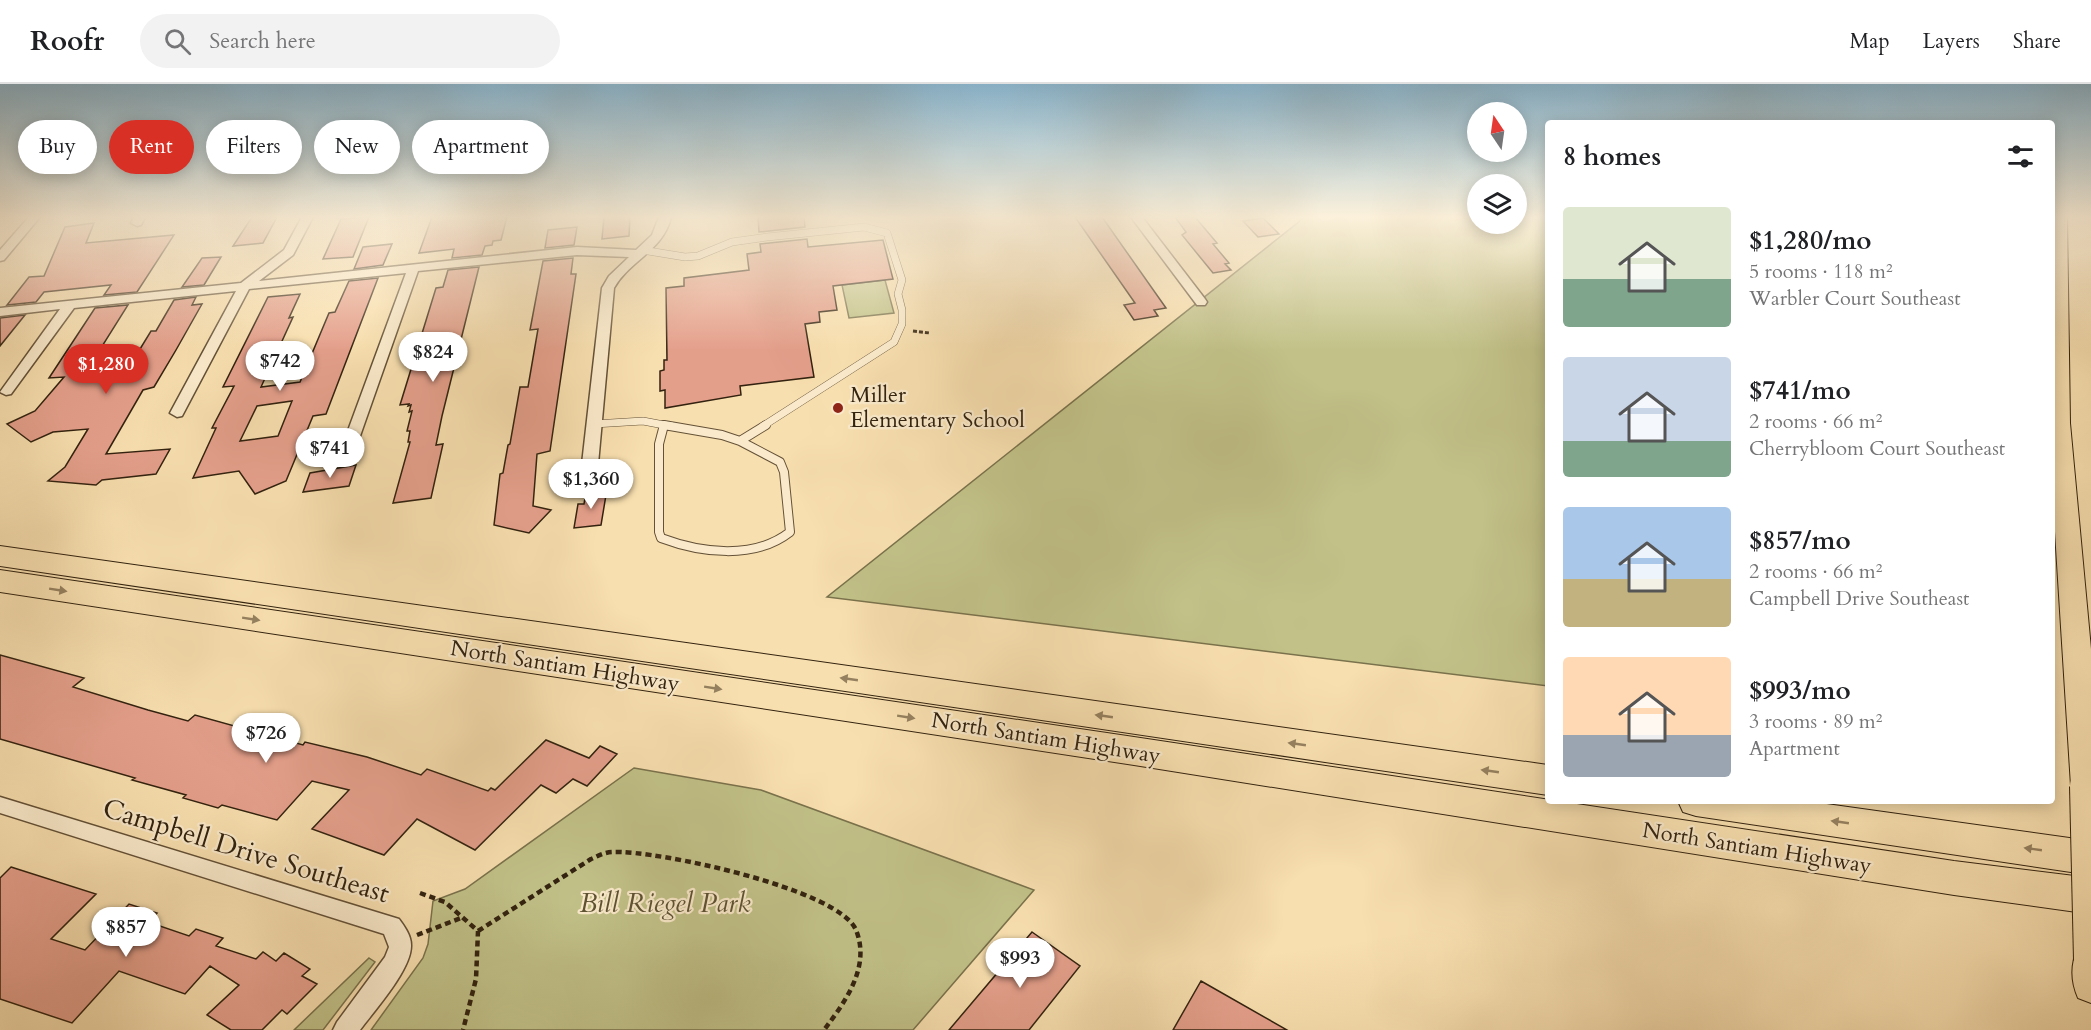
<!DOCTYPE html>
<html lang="en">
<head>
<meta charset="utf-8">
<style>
  body { margin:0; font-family:Cardo,serif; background:#f2f2f2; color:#202124; height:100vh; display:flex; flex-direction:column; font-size:22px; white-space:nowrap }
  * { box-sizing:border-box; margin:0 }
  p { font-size:20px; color:#757577 }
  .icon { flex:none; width:33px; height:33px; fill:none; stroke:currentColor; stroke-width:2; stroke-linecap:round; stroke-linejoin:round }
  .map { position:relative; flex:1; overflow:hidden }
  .sheet { position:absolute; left:1545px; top:36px; width:510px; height:684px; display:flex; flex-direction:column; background:#fff; border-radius:6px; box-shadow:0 3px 15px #0003 }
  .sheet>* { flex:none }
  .banner { position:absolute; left:18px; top:36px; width:570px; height:54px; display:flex; gap:12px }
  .needle { width:39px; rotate:347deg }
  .fabs { position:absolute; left:1467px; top:18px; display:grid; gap:12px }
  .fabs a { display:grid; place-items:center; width:60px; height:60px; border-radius:50%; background:#fff; box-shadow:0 3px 15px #0003; font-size:30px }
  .price { position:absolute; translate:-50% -51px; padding:0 14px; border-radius:21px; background:#fff; color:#222; font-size:20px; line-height:39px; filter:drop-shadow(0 2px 3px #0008) }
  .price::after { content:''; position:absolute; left:50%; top:36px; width:18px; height:14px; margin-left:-9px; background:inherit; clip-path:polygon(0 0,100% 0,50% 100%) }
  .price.current { background:#d93025; color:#fff }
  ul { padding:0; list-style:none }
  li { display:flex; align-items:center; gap:18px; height:150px; padding:0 18px }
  li span { display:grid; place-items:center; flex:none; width:168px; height:120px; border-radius:6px; color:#555 }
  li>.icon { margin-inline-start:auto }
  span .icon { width:72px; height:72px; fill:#fffc; stroke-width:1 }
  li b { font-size:26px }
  h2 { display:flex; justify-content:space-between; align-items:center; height:72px; padding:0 18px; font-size:26px }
  .tag { padding:0 21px; border-radius:27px; background:#fff; box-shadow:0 3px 15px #0003; font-size:21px; line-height:54px }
  .tag.current { background:#d93025; color:#fff }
  header { display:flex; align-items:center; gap:36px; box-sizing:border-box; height:84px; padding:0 30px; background:#fff; border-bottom:2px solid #e0e0e0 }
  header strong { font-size:28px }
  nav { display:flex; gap:33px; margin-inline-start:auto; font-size:21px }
  .search { width:420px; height:54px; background:#f2f2f2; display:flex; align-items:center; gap:15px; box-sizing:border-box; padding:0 21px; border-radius:33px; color:#757577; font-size:22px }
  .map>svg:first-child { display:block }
</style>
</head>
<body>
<header>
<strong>Roofr</strong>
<div class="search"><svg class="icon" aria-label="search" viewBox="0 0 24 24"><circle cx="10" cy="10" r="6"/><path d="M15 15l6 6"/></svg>Search here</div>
<nav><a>Map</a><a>Layers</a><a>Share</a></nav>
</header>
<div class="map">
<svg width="2091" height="946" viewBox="0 0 2091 946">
  <rect width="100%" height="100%" fill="#f8dfaf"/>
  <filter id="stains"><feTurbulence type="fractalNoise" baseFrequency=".00333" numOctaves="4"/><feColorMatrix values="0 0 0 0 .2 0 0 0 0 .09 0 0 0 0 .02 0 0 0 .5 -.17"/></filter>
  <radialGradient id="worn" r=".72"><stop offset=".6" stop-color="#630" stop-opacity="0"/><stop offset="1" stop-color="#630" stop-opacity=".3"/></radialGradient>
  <path fill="#c1c188" stroke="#7a724c" stroke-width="1.5" d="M1305 133H1477L1478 140H1516L1517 133H1548V602L827 513Z
    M885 196 894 229 849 234 842 201Z
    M634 684 761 706 1034 806 913 946H371L423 874 428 860 433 817 465 805Z
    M369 874 375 878 323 946H294Z"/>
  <path fill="#e49f8b" stroke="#32220f" stroke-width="1.5" fill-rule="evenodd" d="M252 133H277L263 159 233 162Z
    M369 133 353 173 323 175 341 135Z
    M432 133H507L501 156 493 157 492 161 485 162 482 171 452 174 454 165 419 169Z
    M604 133H630L629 152 602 155Z
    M758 133H804L805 143 759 148Z
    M1075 133H1102L1166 224 1154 226 1158 232 1134 236 1124 221 1135 219Z
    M1175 133H1195L1217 159 1213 160 1229 179 1225 180 1231 186 1213 189 1182 151 1186 148Z
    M1263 134 1279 150 1258 153 1243 137Z
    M94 139 86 159 174 151 137 208 104 211 111 201 44 208 36 218 7 221 29 193 44 192 65 143Z
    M577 143 574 161 545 164 548 146Z
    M807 155 808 163 883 156 893 195 833 202 837 226 819 228 820 238 805 240 814 293 740 302 741 311 665 324V306L660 307V287L664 286V276H667L666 204 684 202V194L749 186 747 170 761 168 760 160Z
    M392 160 383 181 354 185 363 163Z
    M221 173 204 201 182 203 202 174Z
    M573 174 571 190H576L550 367 537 370 533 422 551 426 529 449 494 441 500 390 503 389 508 361 510 360 520 303H528L538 245 530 246 543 177Z
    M479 183 442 332 436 361 443 360 431 414 393 419 410 358H408L410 347H407L412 327 409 328 411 321 408 322 409 320 400 321 436 204 443 203 448 186Z
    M378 194 326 330 313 332 286 397 255 410 239 387 193 394 216 344H212L234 302 223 303 268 213 300 210 289 234 293 233 261 303 300 298 329 229 335 228 349 197ZM292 317 278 352 240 357 257 322Z
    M196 213 192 221 202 220 176 266 154 303 143 306 106 370 170 365 156 390 102 396 96 401 48 397 65 383 88 345 53 348 31 358 7 340 35 327 64 293 49 294 95 224 128 221 94 275 137 270 151 247H156L174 216Z
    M25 231 0 262V234Z
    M356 381 349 402 303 408 310 389Z
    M607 405 601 441 574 444 578 420H584L586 408Z
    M0 571 84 594 73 603 148 626 188 637 195 631 303 661 305 658 367 673 421 691 427 685 488 707 491 704 495 706 546 656 589 674 600 662 617 670 587 702 573 695 556 709 541 701 475 766 417 735 384 771 312 745 349 706 312 697 277 736 222 721 218 724 183 714 186 711 132 696 135 694 0 655Z
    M11 783 96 810 51 855 85 866 129 820 157 829 148 838 189 852 196 845 223 854 216 862 256 875 263 868 276 877 284 869 310 885 302 892 317 900 287 930 282 926 262 946H231L207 931 239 901 210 882 185 910 119 887 72 939 0 915V794Z
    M1032 848 1080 882 1029 946H949Z
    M1201 897 1287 946H1173Z"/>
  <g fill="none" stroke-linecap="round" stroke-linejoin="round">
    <defs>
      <path id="service-far1" d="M642 166 685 173 698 172 732 158 767 153 864 143 887 149 902 196 898 210 902 226V240L894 258 763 342
        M594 340 643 337 664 341
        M664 341 671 342"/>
      <path id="service" d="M664 341 722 351 740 357 780 378 784 388 790 448C754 476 701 469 661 454L659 448V360Z
        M740 357 766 341"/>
      <path id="minor" d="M29 133H40L4 176 0 177V166Z
        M134 133H145L141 141 137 142 131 139Z
        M302 133H313L293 171 259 197 577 163 636 166 652 151 659 133H671C664 166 629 177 614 204L598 380 595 383H585L582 380 602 204 609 192 629 173 577 171 418 187 360 352 353 356 346 352 406 189 249 205 182 332 177 333 170 329 236 207 74 224 11 310 6 311 0 308 60 225 0 232V224L241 199 284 166Z
        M1131 133H1142L1205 215 1207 218 1205 221H1197Z
        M0 713 399 835C404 842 411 851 411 861 412 885 374 927 360 946H333L337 938 385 873 389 863 384 850 0 729Z"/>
      <path id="primary" d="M2052 133H2067L2070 339 2091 565V713L2086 715 2075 711 2071 702 2052 400Z
        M2091 860V919L2078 914C2071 898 2070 881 2078 864Z"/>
      <path id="motorway" d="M0 462 1548 681V711L0 482Z
        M0 486 1134 653 1954 777 2091 794V830L1954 811 1134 681 0 508Z
        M1678 717H1805L2091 757V791L1696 732 1683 728Z"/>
    </defs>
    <use href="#service-far1" stroke="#645137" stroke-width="8"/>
    <use href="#service" stroke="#645137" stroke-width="10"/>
    <use href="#minor" stroke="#645137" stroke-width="3"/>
    <use href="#primary" stroke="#32220f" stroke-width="2"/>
    <use href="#motorway" stroke="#32220f" stroke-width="2"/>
    <path stroke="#32220f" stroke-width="3" stroke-dasharray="4 2" stroke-linecap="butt" d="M913 247 930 249"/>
    <path stroke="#32220f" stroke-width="4.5" stroke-dasharray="6 4" stroke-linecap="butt" d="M420 809 445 818 478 847 476 895 463 946
      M478 847 591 775C598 772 605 768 613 768 657 766 839 805 856 846 871 883 845 918 824 946
      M417 851 461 834"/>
    <use href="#service-far1" stroke="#faeacb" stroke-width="7"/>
    <use href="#service" stroke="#faeacb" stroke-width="8"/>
    <use href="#minor" fill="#faeacb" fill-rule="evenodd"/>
    <use href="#primary" fill="#f8dfaf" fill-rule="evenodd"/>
    <use href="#motorway" fill="#f8dfaf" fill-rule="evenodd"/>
    <defs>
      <path id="primary-bridge" d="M2086 702 2090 876"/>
    </defs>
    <use href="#primary-bridge" stroke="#32220f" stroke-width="34" stroke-linecap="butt"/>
    <use href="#primary-bridge" stroke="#f8dfaf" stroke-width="32"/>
  </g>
  <defs><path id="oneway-solid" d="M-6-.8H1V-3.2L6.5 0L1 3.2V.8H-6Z" transform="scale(1.5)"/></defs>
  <g fill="#95805f">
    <use href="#oneway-solid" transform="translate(58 506) rotate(9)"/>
    <use href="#oneway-solid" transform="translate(251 535) rotate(9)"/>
    <use href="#oneway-solid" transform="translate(849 595) rotate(-172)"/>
    <use href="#oneway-solid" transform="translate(713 604) rotate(9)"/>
    <use href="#oneway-solid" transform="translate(1104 632) rotate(-172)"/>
    <use href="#oneway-solid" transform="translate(906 633) rotate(9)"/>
    <use href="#oneway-solid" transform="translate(1297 660) rotate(-172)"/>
    <use href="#oneway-solid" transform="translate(1490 687) rotate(-172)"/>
    <use href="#oneway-solid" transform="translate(1840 738) rotate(-172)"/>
    <use href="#oneway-solid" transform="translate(2033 765) rotate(-172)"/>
  </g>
  <linearGradient id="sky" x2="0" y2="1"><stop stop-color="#8ab7d1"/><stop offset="0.5" stop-color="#fcf1db"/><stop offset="1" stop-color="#fcf1db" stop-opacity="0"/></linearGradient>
  <rect width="2091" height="266" fill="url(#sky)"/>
  <circle fill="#8f2418" stroke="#faeacb" stroke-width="2" cx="838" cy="324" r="6"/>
  <g text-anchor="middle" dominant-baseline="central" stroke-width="4.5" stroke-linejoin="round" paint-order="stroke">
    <g font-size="22" fill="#32220f" stroke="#faeacb" text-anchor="start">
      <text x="850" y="311">Miller<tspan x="850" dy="25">Elementary School</tspan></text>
    </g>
    <g font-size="22" fill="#32220f" stroke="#faeacb">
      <text transform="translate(565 582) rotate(9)">North Santiam Highway</text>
      <text transform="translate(1046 654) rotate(9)">North Santiam Highway</text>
      <text transform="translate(1757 764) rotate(9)">North Santiam Highway</text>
    </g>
    <g font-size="27" fill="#32220f" stroke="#faeacb">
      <text transform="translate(246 767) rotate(17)">Campbell Drive Southeast</text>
    </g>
    <g font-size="27" font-style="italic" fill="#5d5233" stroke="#faeacb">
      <text x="665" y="819">Bill Riegel Park</text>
    </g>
  </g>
  <rect width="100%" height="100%" filter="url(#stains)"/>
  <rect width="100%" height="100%" fill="url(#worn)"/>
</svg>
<div class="fabs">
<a><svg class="needle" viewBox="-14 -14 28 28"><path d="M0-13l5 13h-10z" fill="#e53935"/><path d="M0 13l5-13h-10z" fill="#757577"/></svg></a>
<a><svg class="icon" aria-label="layers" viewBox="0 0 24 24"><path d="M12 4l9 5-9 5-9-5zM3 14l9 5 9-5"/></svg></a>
</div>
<b class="price" style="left:433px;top:299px">$824</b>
<b class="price" style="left:280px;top:308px">$742</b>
<b class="price current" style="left:106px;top:311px">$1,280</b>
<b class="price" style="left:330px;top:395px">$741</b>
<b class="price" style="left:591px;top:426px">$1,360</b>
<b class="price" style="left:266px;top:680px">$726</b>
<b class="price" style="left:126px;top:874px">$857</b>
<b class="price" style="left:1020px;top:905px">$993</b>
<div class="banner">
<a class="tag">Buy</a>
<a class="tag current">Rent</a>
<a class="tag">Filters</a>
<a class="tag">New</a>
<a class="tag">Apartment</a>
</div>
<section class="sheet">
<h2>8 homes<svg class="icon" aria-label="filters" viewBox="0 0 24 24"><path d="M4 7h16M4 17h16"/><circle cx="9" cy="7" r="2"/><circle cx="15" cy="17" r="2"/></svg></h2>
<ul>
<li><span style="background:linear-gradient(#dfe7d0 60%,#7fa58c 0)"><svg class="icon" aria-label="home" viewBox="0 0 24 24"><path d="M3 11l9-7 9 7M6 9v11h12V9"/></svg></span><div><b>$1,280/mo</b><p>5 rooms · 118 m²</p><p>Warbler Court Southeast</p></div></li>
<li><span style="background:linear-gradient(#c9d6e8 70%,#7fa58c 0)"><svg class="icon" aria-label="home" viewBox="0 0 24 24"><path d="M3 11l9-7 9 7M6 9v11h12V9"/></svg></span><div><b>$741/mo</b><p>2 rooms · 66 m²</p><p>Cherrybloom Court Southeast</p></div></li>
<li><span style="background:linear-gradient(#a9c7e8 60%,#c2b280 0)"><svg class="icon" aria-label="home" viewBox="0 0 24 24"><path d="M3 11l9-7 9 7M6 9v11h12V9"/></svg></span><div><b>$857/mo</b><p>2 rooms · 66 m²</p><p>Campbell Drive Southeast</p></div></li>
<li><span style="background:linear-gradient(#ffd9b3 65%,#9aa5b1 0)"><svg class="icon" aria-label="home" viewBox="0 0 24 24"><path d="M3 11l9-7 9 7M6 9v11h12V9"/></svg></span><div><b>$993/mo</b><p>3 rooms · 89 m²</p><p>Apartment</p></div></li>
</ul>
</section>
</div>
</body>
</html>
